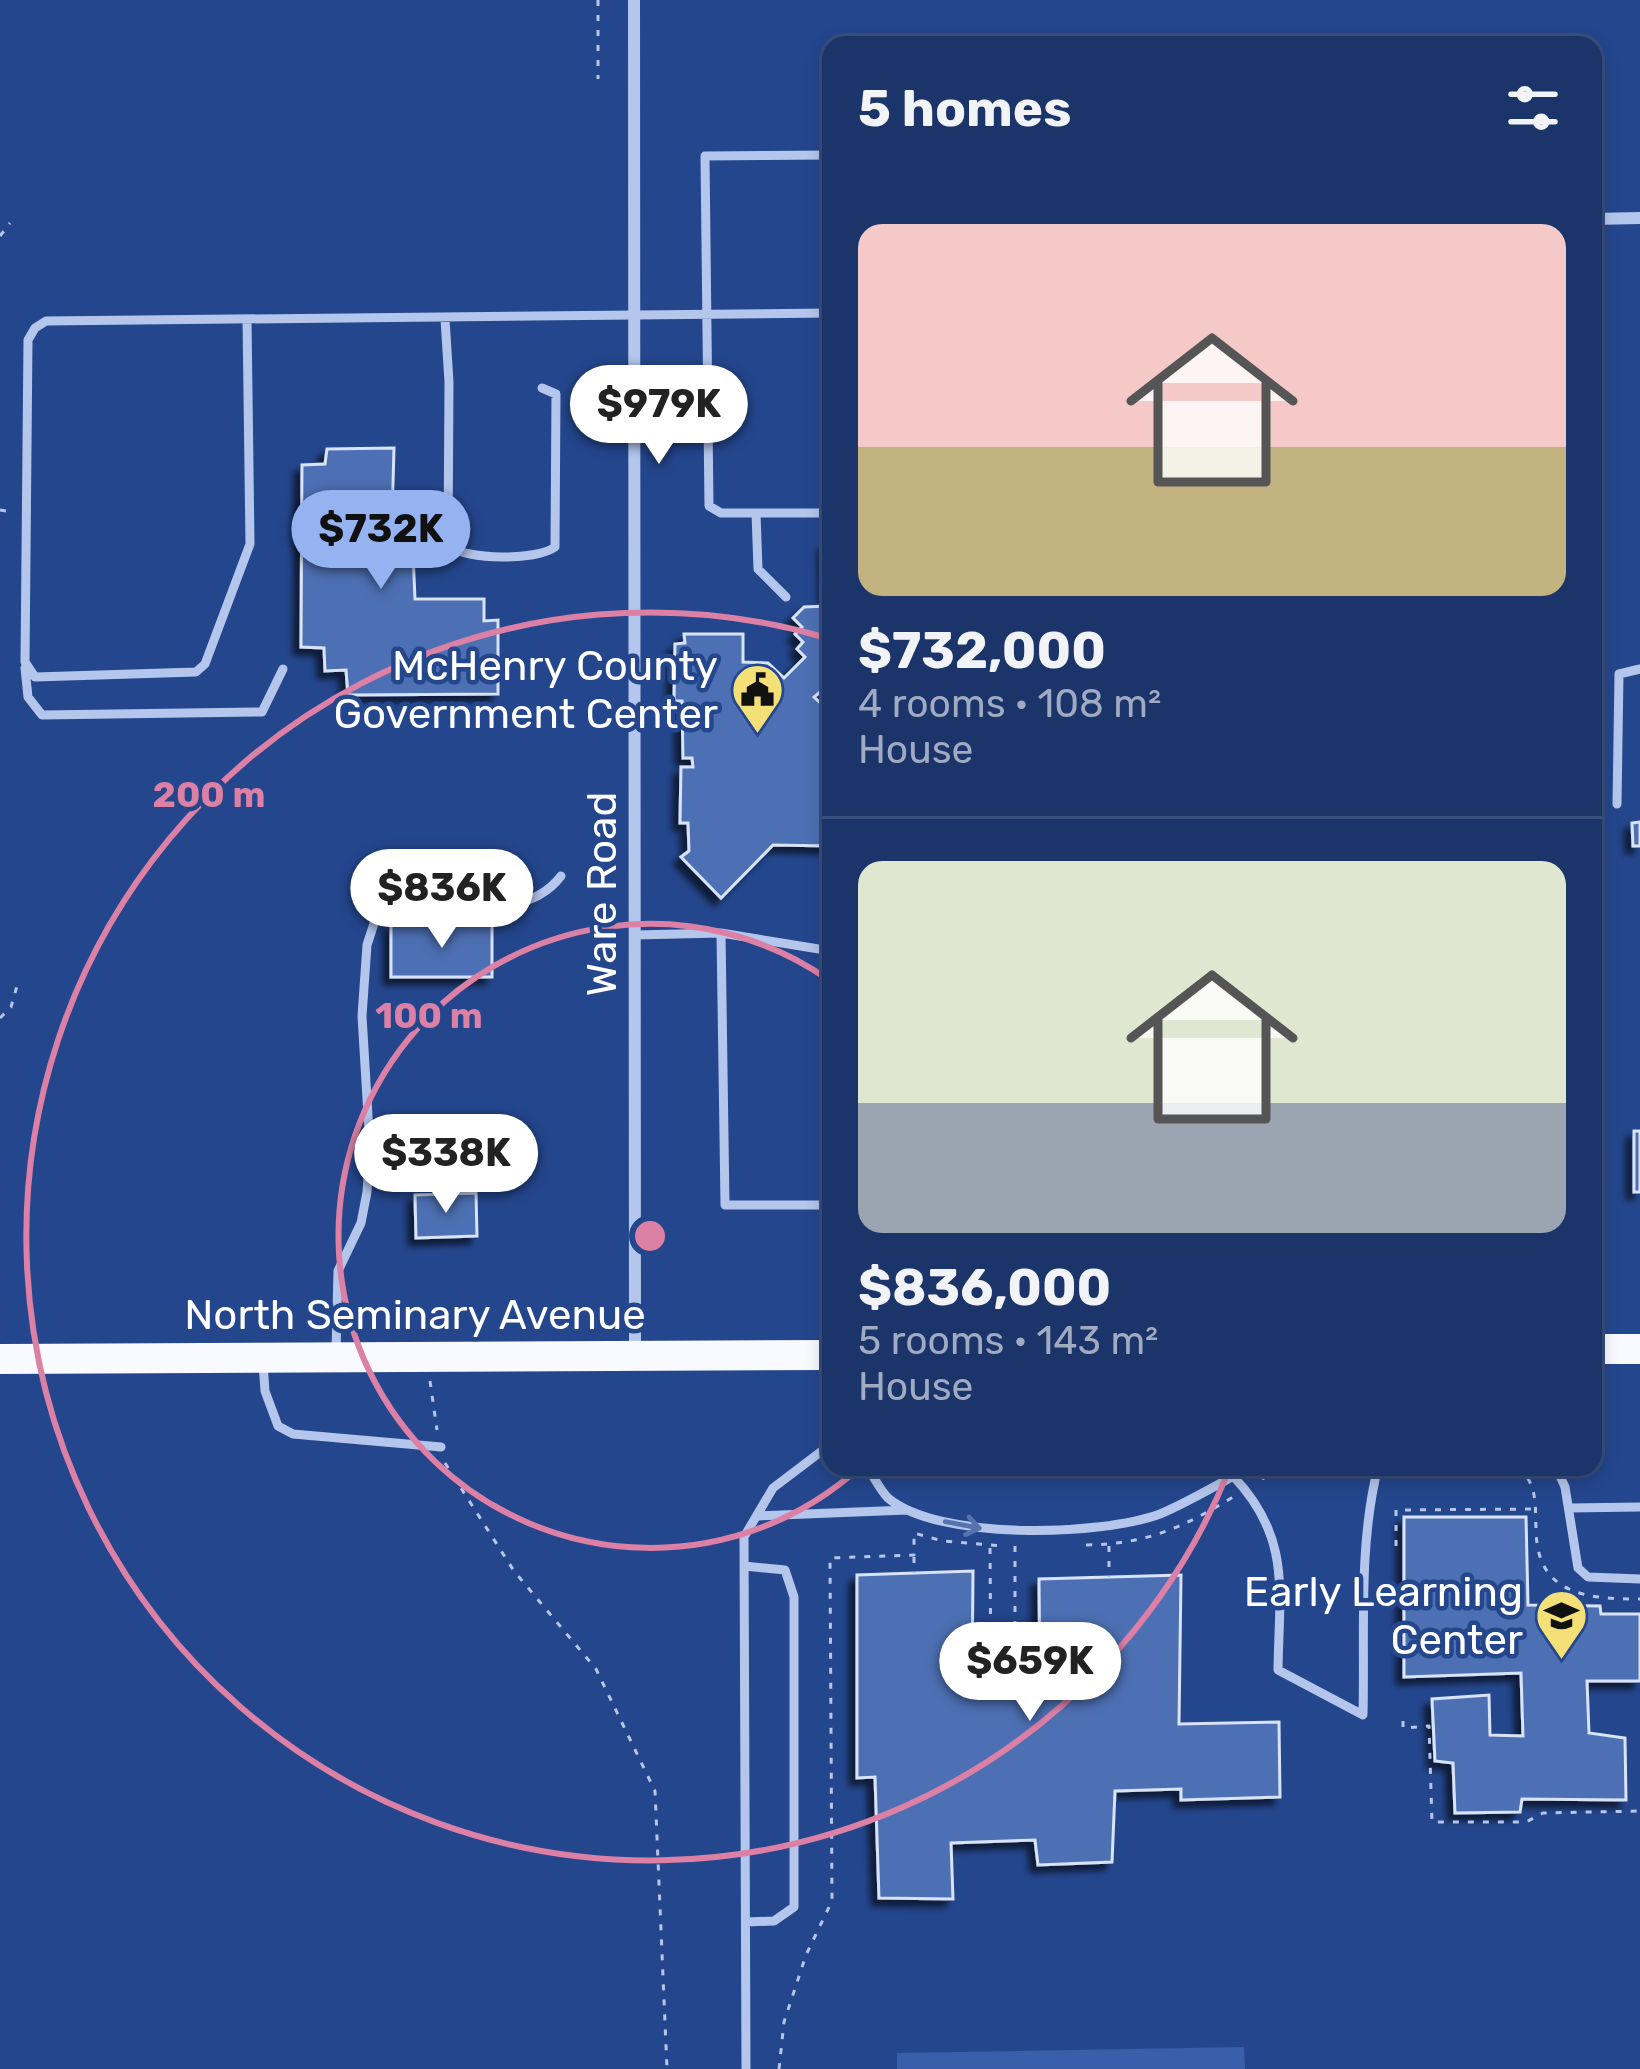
<!DOCTYPE html>
<html lang="en">
<head>
<meta charset="utf-8">
<style>
  body { margin:0; font-family:Rubik,sans-serif; background:#283f72; color:#f1f3f6; height:100vh; display:flex; flex-direction:column; font-size:45px; white-space:nowrap }
  * { box-sizing:border-box; margin:0 }
  p { font-size:39px; color:#a0aac1 }
  .icon { flex:none; width:66px; height:66px; fill:none; stroke:currentColor; stroke-width:2; stroke-linecap:round; stroke-linejoin:round }
  .map { position:relative; flex:1; overflow:hidden }
  .side { position:absolute; left:822px; top:36px; width:780px; height:1440px; display:flex; flex-direction:column; background:#1b346a; border-radius:24px; box-shadow:0 6px 18px #0003,0 0 0 3px #394f7e }
  .side>* { flex:none }
  .price { position:absolute; translate:-50% -102px; padding:0 27px; border-radius:42px; background:#fff; color:#222; font-size:39px; line-height:78px; filter:drop-shadow(0 3px 6px #0008) }
  .price::after { content:''; position:absolute; left:50%; top:72px; width:36px; height:27px; margin-left:-18px; background:inherit; clip-path:polygon(0 0,100% 0,50% 100%) }
  .price.active { background:#95b2f1; color:#111 }
  ul { padding:0; list-style:none }
  li { display:grid; align-content:center; gap:24px; height:636px; padding:0 36px }
  li+li { border-top:3px solid #394f7e }
  li span { display:grid; place-items:center; height:372px; border-radius:24px; color:#555 }
  li>.icon { margin-inline-start:auto }
  span .icon { width:216px; height:216px; fill:#fffc; stroke-width:1 }
  li b { font-size:51px }
  h2 { display:flex; justify-content:space-between; align-items:center; height:144px; padding:0 36px; font-size:51px }
  .map>svg:first-child { display:block }
</style>
</head>
<body>
<div class="map">
<svg width="1640" height="2069" viewBox="0 0 1640 2069">
  <defs>
    <filter id="shadow"><feDropShadow dx="-7" dy="7" stdDeviation="3" flood-color="#0009"/></filter>
  </defs>
  <rect width="100%" height="100%" fill="#24468d"/>
  <path fill="#395eaa" d="M1244 2047 1245 2069H897V2053Z"/>
  <path fill="#4d6fb4" stroke="#d8e3f8" stroke-width="3" filter="url(#shadow)" d="M394 448 391 553H413L415 599H484V621L498 620V694L348 695 346 670 325 671 324 648 301 647 302 465 325 464 327 449Z
    M826 544H831V683L814 697 831 713V846L773 845 721 898 681 857 689 851 688 823H680L681 767H693L692 758H683L682 701H674L675 644 685 643 684 634H743V662L768 663 784 678 805 657 797 649 803 642 795 634 802 627 793 618 804 607 827 606Z
    M1640 822V846H1633L1632 823Z
    M391 925H492V977H391Z
    M1634 1131H1640V1192H1634Z
    M476 1193 477 1236 416 1238 415 1195Z
    M1404 1517H1526L1528 1605 1600 1606 1601 1614H1640V1681H1587L1589 1733 1625 1738 1626 1800 1522 1799 1520 1812 1455 1813 1453 1763 1435 1761 1432 1699 1489 1695 1490 1735 1523 1736 1521 1673 1404 1677Z
    M973 1571 972 1686 1040 1688 1039 1579 1181 1575 1179 1724 1279 1722 1280 1797 1181 1800V1789L1115 1791 1112 1862 1038 1865 1035 1840 951 1843 953 1899 879 1898 875 1777 857 1778V1575Z"/>
  <g fill="none" stroke-linecap="round" stroke-linejoin="round">
    <path stroke="#b4c6eb" stroke-width="3" stroke-dasharray="6 9" stroke-linecap="butt" d="M598 0V79
      M0 236 10 223
      M0 510 12 512
      M0 1018 11 1007 19 979
      M430 1381 437 1430
      M445 1463 514 1571 596 1669 655 1791 667 2069
      M1518 1467C1538 1484 1535 1506 1536 1530 1537 1595 1587 1599 1640 1599
      M1262 1479 1287 1467
      M1086 1545C1147 1544 1182 1528 1233 1497
      M1015 1546V1687
      M1109 1546V1577
      M1396 1546V1510L1534 1509
      M990 1548 991 1687
      M914 1557V1573
      M1403 1721V1728L1429 1726 1432 1822H1526L1543 1813 1640 1811
      M779 2069 784 2022 806 1955 832 1901 830 1558 914 1555V1533L943 1541 1004 1546"/>
    <path stroke="#b4c6eb" stroke-width="9" d="M831 155 705 156 709 506 721 513H831
      M247 319 250 544 205 664 196 672 35 677 25 662 28 340 35 328 46 321 831 313
      M445 319 449 382 448 546C467 560 536 561 555 547L556 394 542 388
      M756 513 758 569 786 597
      M25 668 28 697 42 715 262 712 283 669
      M1617 804 1619 674 1640 669
      M721 933 725 1205H831
      M635 935 721 933 831 951
      M336 1352 338 1271 361 1223 367 1192 370 1149 362 1016 367 945 379 908C436 895 521 929 561 876
      M263 1363 265 1391 278 1426 293 1434 441 1447
      M867 1467C874 1477 880 1490 888 1498 939 1541 1101 1536 1160 1514 1191 1501 1221 1482 1251 1467
      M1556 1467 1565 1487 1578 1568 1588 1577 1640 1579
      M1233 1476C1292 1538 1279 1592 1278 1670L1363 1715C1365 1634 1358 1546 1378 1467
      M1569 1508 1640 1507
      M757 1516 907 1510
      M744 1566 785 1570 794 1597V1907L774 1921 746 1922
      M746 2069 744 1537 773 1488 831 1444"/>
    <path stroke="#b4c6eb" stroke-width="12" d="M634 0 635 1355
      M1593 219 1640 218"/>
    <path stroke="#f8faff" stroke-width="30" d="M1593 1349H1640
      M0 1359 831 1355"/>
  </g>
  <defs><path id="oneway-shaft" d="M-6 0H5M1.5-3L5.5 0L1.5 3" fill="none" stroke-width="1.6" stroke-linecap="round" stroke-linejoin="round" transform="scale(3)"/></defs>
  <use stroke="#5673ae" href="#oneway-shaft" transform="translate(963 1525) rotate(11)"/>
  <g fill="none" stroke="#dd80a5" stroke-width="6">
    <path d="M859 1468A312 312 0 1 1 829 980"/>
    <path d="M1229 1470A624 624 0 1 1 827 638"/>
  </g>
  <defs>
    <symbol id="civic-pin" viewBox="-11 -11 22 30"><path d="M0 17L-7.5 6A9.5 9.5 0 1 1 7.5 6Z" fill="#f5df77" stroke="#24468d"/><path d="M-.6-6.5H3V-4.5H.6V-3L4-1V1h2V6H-6V1h2V-1L-.6-3ZM-1.2 2.5V6h2.4V2.5Z" fill="#111"/></symbol>
    <symbol id="school-pin" viewBox="-11 -11 22 30"><path d="M0 17L-7.5 6A9.5 9.5 0 1 1 7.5 6Z" fill="#f5df77" stroke="#24468d"/><path d="M0-5L7-2L0 1L-7-2ZM-4 1L0 2.5L4 1V4Q0 6-4 4Z" fill="#111"/></symbol>
  </defs>
  <g fill-rule="evenodd">
    <use href="#civic-pin" x="728" y="660" width="59" height="81"/>
    <use href="#school-pin" x="1532" y="1586" width="59" height="81"/>
  </g>
  <g text-anchor="middle" dominant-baseline="central" stroke-width="9" stroke-linejoin="round" paint-order="stroke">
    <g font-size="42" fill="#fff" stroke="#24468d" text-anchor="end">
      <text x="718" y="666">McHenry County<tspan x="718" dy="48">Government Center</tspan></text>
      <text x="1523" y="1592">Early Learning<tspan x="1523" dy="48">Center</tspan></text>
    </g>
    <g font-size="42" fill="#fff" stroke="#24468d">
      <text transform="translate(602 894) rotate(-90)">Ware Road</text>
      <text x="415" y="1315">North Seminary Avenue</text>
    </g>
  </g>
  <circle cx="650" cy="1236" r="18" fill="#dd80a5" stroke="#24468d" stroke-width="6"/>
  <g font-size="36" text-anchor="middle" font-weight="bold" fill="#dd80a5" stroke="#24468d" stroke-width="9" stroke-linejoin="round" paint-order="stroke">
    <text x="209" y="807">200 m</text>
    <text x="429" y="1028">100 m</text>
  </g>
</svg>
<b class="price" style="left:659px;top:467px">$979K</b>
<b class="price active" style="left:381px;top:592px">$732K</b>
<b class="price" style="left:442px;top:951px">$836K</b>
<b class="price" style="left:446px;top:1216px">$338K</b>
<b class="price" style="left:1030px;top:1724px">$659K</b>
<section class="side">
<h2>5 homes<svg class="icon" aria-label="filters" viewBox="0 0 24 24"><path d="M4 7h16M4 17h16"/><circle cx="9" cy="7" r="2"/><circle cx="15" cy="17" r="2"/></svg></h2>
<ul>
<li><span style="background:linear-gradient(#f6c9c9 60%,#c2b280 0)"><svg class="icon" aria-label="home" viewBox="0 0 24 24"><path d="M3 11l9-7 9 7M6 9v11h12V9"/></svg></span><div><b>$732,000</b><p>4 rooms · 108 m²</p><p>House</p></div></li>
<li><span style="background:linear-gradient(#dfe7d0 65%,#9aa5b1 0)"><svg class="icon" aria-label="home" viewBox="0 0 24 24"><path d="M3 11l9-7 9 7M6 9v11h12V9"/></svg></span><div><b>$836,000</b><p>5 rooms · 143 m²</p><p>House</p></div></li>
</ul>
</section>
</div>
</body>
</html>
